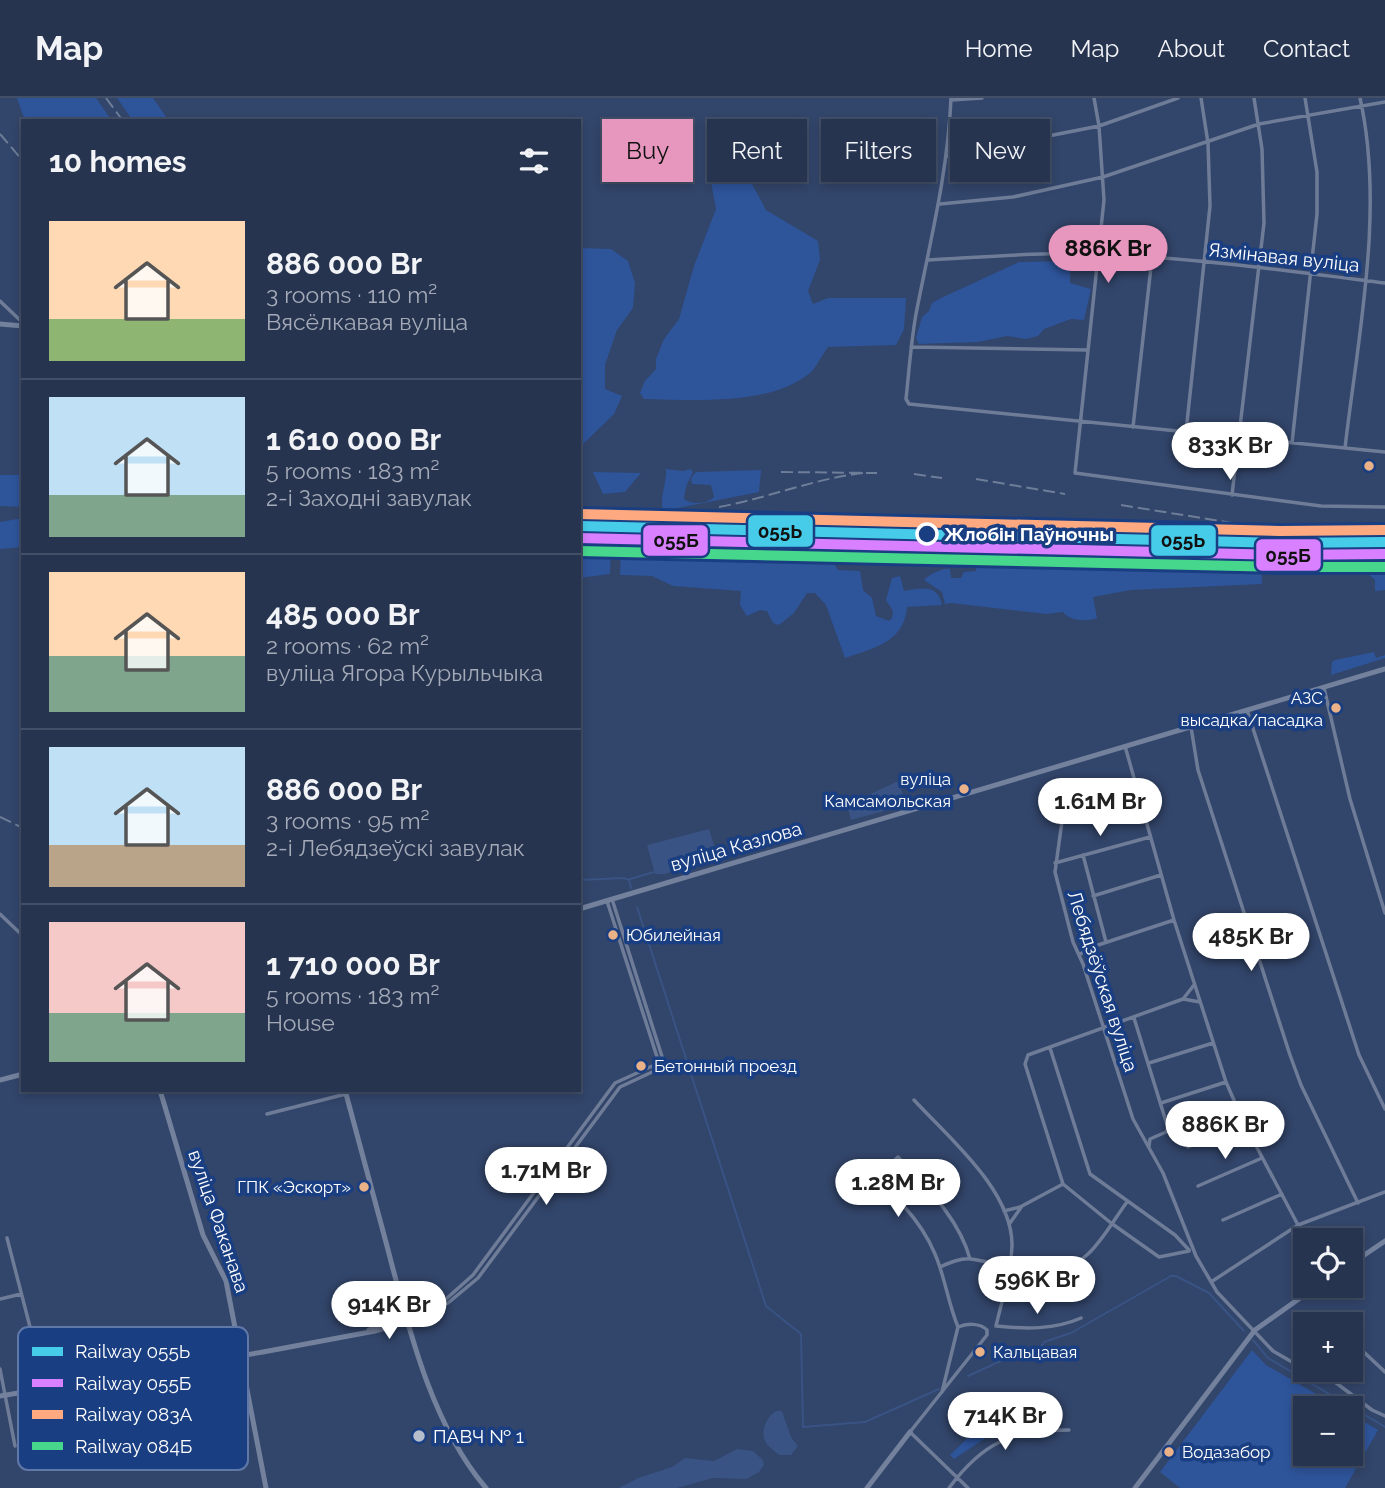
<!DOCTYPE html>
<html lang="en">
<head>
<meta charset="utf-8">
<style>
  body { margin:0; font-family:Raleway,sans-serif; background:#323f5a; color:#f1f3f6; height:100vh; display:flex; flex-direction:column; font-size:26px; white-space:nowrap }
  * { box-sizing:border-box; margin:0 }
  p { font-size:23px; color:#a4aab7 }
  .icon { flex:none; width:38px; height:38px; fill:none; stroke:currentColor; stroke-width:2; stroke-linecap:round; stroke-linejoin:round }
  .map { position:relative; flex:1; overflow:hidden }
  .panel { position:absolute; left:21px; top:21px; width:560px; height:973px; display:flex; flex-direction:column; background:#263450; border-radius:0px; box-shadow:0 4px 10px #0003,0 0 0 2px #424f67 }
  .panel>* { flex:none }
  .guide { position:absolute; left:602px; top:21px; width:665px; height:63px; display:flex; gap:14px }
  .controls { position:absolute; left:1293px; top:1130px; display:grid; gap:14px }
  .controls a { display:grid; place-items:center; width:70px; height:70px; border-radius:0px; background:#263450; box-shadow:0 4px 10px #0003,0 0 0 2px #424f67; font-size:35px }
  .price { position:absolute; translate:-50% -60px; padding:0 16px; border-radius:24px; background:#fff; color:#222; font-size:23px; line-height:46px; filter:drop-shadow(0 2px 4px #0008) }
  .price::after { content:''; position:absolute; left:50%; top:42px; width:21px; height:16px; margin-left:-10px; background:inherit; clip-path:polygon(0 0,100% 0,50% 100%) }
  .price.active { background:#e797bd; color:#111 }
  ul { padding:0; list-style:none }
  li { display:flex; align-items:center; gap:21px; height:175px; padding:0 28px }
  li+li { border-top:2px solid #424f67 }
  li span { display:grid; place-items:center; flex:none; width:196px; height:140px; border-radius:0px; color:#555 }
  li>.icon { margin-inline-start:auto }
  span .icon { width:84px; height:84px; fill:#fffc; stroke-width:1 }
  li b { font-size:30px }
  h2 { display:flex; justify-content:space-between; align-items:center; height:84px; padding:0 28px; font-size:30px }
  .pill { padding:0 24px; border-radius:0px; background:#263450; box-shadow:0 4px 10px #0003,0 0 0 2px #424f67; font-size:24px; line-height:63px }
  .pill.active { background:#e797bd; color:#111 }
  header { display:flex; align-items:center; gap:42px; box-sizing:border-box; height:98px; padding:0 35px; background:#263450; border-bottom:2px solid #424f67 }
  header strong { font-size:33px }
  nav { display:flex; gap:38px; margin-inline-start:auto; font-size:24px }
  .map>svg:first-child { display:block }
</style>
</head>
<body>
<header>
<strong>Map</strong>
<nav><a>Home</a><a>Map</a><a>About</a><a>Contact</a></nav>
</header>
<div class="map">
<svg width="1385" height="1390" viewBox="0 0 1385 1390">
  <rect width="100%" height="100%" fill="#32456a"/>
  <path fill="#2e549a" d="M17 0H96L112 23H25Z
    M117 0H153L169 23H133Z
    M723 76 751 84 766 112 818 143 820 162 808 193 813 206 828 200H906L904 231 896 247 828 249C822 257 816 270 809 276 768 308 693 302 644 301L640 295 645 283 656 271V261L664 241 679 221 694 168 716 111 711 84Z
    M579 150 611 151 628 163 635 185 633 210 617 232 605 267V291L622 298 614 316 579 350Z
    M1081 163H1091L1094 167 1070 173V185L1091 191 1084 222 1071 221 1044 231 1038 238 1026 241 1007 238 978 244 919 246 916 240 922 219 929 213 932 205 941 200 1019 164Z
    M666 371 683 373 690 371 693 374C688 384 685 389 684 401 692 407 707 406 714 399L711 387 692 386 691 380 696 374 761 372 759 394 663 413C659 400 667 385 666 371Z
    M593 374 641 375 625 394 603 396Z
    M0 377H20L23 409 0 408Z
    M23 420V449L0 451V424Z
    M579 443 611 445 610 476 579 480Z
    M621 448H684L829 458 838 472 860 473 863 492 872 500 876 518 889 523 892 520 893 513 886 502 892 480 900 478 904 493C922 490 938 486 942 507L907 509C904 545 873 550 845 560L826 507 815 495H807L794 515 779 527 773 525 767 513 760 512 747 518 740 507 741 493 673 488 652 478 620 477Z
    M1385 452V492L1375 493V482L1358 467 1261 469 1262 486 1131 492 1093 499 1097 520C1086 524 1070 523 1063 514L1046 516 951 505 945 506 942 494 924 482C928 477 943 469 950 471L951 480H961L964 474 976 473 977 463 996 459 1009 462 1100 455 1188 454 1249 457Z
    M1374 554 1376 560 1385 557V560L1331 577 1332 564 1335 562Z
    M1252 1252 1266 1267 1342 1311H1306V1356H1351V1316L1378 1332 1345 1390H1180L1160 1374Z
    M982 1305 992 1310 976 1332 987 1339 954 1361 950 1357 976 1332 966 1324 963 1309Z"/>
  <path fill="#385384" d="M896 684 899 685 906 707 851 722 847 707Z
    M709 731 716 754 715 760 665 776H655L647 747Z
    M776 1313H782L791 1339 798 1348 791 1357H779C767 1347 760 1343 765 1327 768 1320 770 1317 776 1313Z
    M737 1351 753 1353 763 1362 764 1367 759 1374 747 1381 713 1380 677 1390H619L638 1380 672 1369 685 1360 714 1363Z"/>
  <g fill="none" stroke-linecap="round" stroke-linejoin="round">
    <path stroke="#385384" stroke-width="2" d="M630 781 654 774
      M579 782 624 780 629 782 631 790
      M637 809 766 1208 801 1236 803 1329 865 1324 939 1291
      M1253 1242 1268 1260 1385 1329
      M1039 1251 1044 1244 1071 1235 1171 1178H1176L1209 1195 1244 1233
      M968 1278 1014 1257"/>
    <path stroke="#6e7c98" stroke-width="3.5" d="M951 0C948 74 930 144 916 216 911 244 909 273 906 301L909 306 1385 354
      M1094 0 1099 28 1104 102 1075 375 1321 408 1385 409
      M951 2 982 0
      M947 58 1099 28 1178 0
      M940 106 1013 99 1103 79 1259 26 1385 4
      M929 162C985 159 1042 154 1099 156 1195 160 1290 173 1385 185
      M0 203 23 225
      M911 249 1087 252
      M1133 329 1152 160
      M1186 334 1210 108 1208 45 1201 0
      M1292 345 1317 116V74L1305 0
      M1345 350C1358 238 1385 111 1360 0
      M1232 397 1264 125 1262 51 1254 0
      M1324 590 1350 701 1385 815
      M1247 612 1359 957 1385 1011
      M1191 629 1198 672 1290 957 1301 987 1358 1105
      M1125 648 1174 822 1226 984 1244 1025 1298 1127
      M1063 716 1055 774 1073 844 1083 866 1133 1021 1163 1075 1196 1158 1217 1194 1273 1253 1292 1264 1306 1266
      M1083 757 1106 844
      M1055 765 1150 739
      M1093 798 1161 777
      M0 816 23 838
      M1079 857 1089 850 1174 822
      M1183 901 1194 887
      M1134 920 1168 1030 1166 1034 1150 1041 1149 1048
      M1050 950 1090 1076 1175 1137 1189 1152
      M1149 965 1213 945
      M914 1002C949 1040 1013 1093 1012 1148 1011 1175 1002 1202 996 1228
      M1161 1005 1226 984
      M267 1016 346 996
      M1188 1049 1244 1025
      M862 1069C891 1093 920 1120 935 1156 945 1179 948 1205 958 1229
      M876 1081 898 1059C926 1089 959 1120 970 1161
      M1198 1088 1262 1060
      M1004 1113 1020 1109
      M1223 1122 1282 1096
      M1010 1125 1022 1108 1063 1086
      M7 1140 58 1337 142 1322 135 1276
      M1189 1153 1159 1159 1111 1125 1063 1086 1025 966 1028 957 1183 901 1200 904
      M940 1169C949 1165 960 1160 971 1161 1015 1167 1048 1192 1088 1156 1103 1142 1115 1120 1127 1104
      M1211 1184 1298 1127 1385 1094
      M0 1201 21 1196
      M405 1218 446 1201 473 1177 615 985 659 965 607 803
      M407 1224 448 1205 478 1180 620 989 665 968 612 801
      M996 1228C1025 1231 1054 1232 1081 1220
      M1351 1242 1385 1274
      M0 1271 15 1348
      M1319 1272 1372 1312 1385 1318
      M942 1294 958 1229C967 1225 980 1225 987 1232V1237L910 1334 968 1390
      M949 1390C983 1344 1012 1332 1069 1332"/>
    <path stroke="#73819d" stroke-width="5" d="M0 226 23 228
      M579 811 1385 571
      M0 982 23 976
      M160 992 203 1137 226 1183 266 1390
      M345 992C359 1044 373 1096 387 1148 408 1228 431 1326 486 1390
      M1351 1166 1385 1143
      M369 1232 405 1218
      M0 1298 263 1254 375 1233 407 1224
      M867 1390 910 1334
      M1135 1390 1255 1232 1317 1188"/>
    <path stroke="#6e7d98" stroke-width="2" stroke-dasharray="12 5" stroke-linecap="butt" d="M106 0 123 23
      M0 36 23 63
      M781 374 877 375
      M914 376 942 380
      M976 381 1065 396
      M1121 407 1288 434
      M719 409C768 400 813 381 863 375
      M579 425 1156 439 1199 443
      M0 719 23 730"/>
    <defs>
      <path id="rail-1" d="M579 428 1280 445 1385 444"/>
      <path id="rail-2" d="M579 440 1280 457 1385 456"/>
      <path id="rail-3" d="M579 416 1280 433 1385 432"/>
      <path id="rail-4" d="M579 453 1279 469H1385"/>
    </defs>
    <use href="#rail-1" stroke="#1a3e82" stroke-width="16"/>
    <use href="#rail-2" stroke="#1a3e82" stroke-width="16"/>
    <use href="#rail-3" stroke="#1a3e82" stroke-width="16"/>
    <use href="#rail-4" stroke="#1a3e82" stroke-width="16"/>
    <use href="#rail-1" stroke="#46cce9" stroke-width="10"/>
    <use href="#rail-2" stroke="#d880ff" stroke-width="10"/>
    <use href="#rail-3" stroke="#ffa980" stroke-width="10"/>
    <use href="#rail-4" stroke="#46d78d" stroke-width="10"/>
  </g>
  <g fill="#ebb288" stroke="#1a3e82" stroke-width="2.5">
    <circle cx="1369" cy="368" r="6"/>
    <circle cx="1336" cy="610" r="6"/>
    <circle cx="964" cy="691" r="6"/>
    <circle cx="613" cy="837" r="6"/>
    <circle cx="641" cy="968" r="6"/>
    <circle cx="364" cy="1089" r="6"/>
    <circle cx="980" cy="1254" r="6"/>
    <circle cx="1169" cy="1354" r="6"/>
  </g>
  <circle fill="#1a3e82" stroke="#fff" stroke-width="3.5" cx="927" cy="436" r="10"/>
  <circle fill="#b7becb" stroke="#1a3e82" stroke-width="2.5" cx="419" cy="1338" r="7"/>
  <g text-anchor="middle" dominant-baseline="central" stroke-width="7" stroke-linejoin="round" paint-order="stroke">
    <g font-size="17" fill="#fff" stroke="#1a3e82" text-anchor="start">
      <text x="1323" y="600" text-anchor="end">АЗС<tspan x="1323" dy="22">высадка/пасадка</tspan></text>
      <text x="951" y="681" text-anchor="end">вуліца<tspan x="951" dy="22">Камсамольская</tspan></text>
      <text x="626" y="837">Юбилейная</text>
      <text x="654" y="968">Бетонный проезд</text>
      <text x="351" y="1089" text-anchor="end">ГПК «Эскорт»</text>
      <text x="993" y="1254">Кальцавая</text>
      <text x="1182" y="1354">Водазабор</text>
    </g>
    <g font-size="19" fill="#fff" stroke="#1a3e82">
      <text transform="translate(1284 159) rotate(6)">Язмінавая вуліца</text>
      <text transform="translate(736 748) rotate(-16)">вуліца Казлова</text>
      <text transform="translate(1103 883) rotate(72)">Лебядзёўская вуліца</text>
      <text transform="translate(219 1123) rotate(71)">вуліца Факанава</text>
    </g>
    <g font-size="19" font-weight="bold" fill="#fff" stroke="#1a3e82" text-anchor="start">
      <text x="944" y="436">Жлобін Паўночны</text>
    </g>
    <g font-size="19" fill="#fff" stroke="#1a3e82" text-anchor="start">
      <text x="433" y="1338">ПАВЧ № 1</text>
    </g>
  </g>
  <rect x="18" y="1229" width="230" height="143" rx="10" fill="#1a3e82" stroke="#5f78a8" stroke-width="2"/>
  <rect x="32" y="1249" width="31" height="9" fill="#46cce9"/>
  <rect x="32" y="1281" width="31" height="8" fill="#d880ff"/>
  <rect x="32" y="1312" width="31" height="9" fill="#ffa980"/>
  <rect x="32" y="1344" width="31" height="8" fill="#46d78d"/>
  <g font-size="19" fill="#fff">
    <text x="75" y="1260">Railway 055Ь</text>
    <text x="75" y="1292">Railway 055Б</text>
    <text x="75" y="1323">Railway 083А</text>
    <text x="75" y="1355">Railway 084Б</text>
  </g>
  <g stroke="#1a3e82" stroke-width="2.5">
    <rect x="747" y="416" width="67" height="34" rx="7" fill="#46cce9"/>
    <rect x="642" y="426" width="67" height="33" rx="7" fill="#d880ff"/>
    <rect x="1150" y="426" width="67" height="33" rx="7" fill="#46cce9"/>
    <rect x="1255" y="440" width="67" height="34" rx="7" fill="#d880ff"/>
  </g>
  <g font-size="19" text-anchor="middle" font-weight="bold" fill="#111">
    <text x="780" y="440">055Ь</text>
    <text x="676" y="449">055Б</text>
    <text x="1183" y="449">055Ь</text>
    <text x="1288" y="464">055Б</text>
  </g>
</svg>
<div class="controls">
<a><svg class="icon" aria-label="locate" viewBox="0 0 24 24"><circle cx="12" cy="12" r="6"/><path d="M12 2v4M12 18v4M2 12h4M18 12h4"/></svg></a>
<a>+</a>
<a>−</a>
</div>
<b class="price active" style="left:1108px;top:187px">886K Br</b>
<b class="price" style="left:1230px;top:384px">833K Br</b>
<b class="price" style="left:1100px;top:740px">1.61M Br</b>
<b class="price" style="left:1251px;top:875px">485K Br</b>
<b class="price" style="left:1225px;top:1063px">886K Br</b>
<b class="price" style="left:546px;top:1109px">1.71M Br</b>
<b class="price" style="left:898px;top:1121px">1.28M Br</b>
<b class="price" style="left:1037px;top:1218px">596K Br</b>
<b class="price" style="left:389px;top:1243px">914K Br</b>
<b class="price" style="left:1005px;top:1354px">714K Br</b>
<div class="guide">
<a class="pill active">Buy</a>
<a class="pill">Rent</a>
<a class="pill">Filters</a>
<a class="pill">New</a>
</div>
<section class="panel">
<h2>10 homes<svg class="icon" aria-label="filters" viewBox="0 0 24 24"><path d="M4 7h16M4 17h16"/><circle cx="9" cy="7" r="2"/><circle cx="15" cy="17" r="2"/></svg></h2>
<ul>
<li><span style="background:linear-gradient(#ffd9b3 70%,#8fb573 0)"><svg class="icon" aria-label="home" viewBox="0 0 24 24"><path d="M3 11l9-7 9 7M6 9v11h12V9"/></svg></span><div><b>886 000 Br</b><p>3 rooms · 110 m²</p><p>Вясёлкавая вуліца</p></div></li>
<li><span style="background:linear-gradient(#bfe0f5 70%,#7fa58c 0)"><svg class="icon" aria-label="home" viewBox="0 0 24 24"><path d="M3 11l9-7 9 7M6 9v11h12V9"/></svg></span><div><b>1 610 000 Br</b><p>5 rooms · 183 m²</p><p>2-і Заходні завулак</p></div></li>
<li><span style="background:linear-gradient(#ffd9b3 60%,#7fa58c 0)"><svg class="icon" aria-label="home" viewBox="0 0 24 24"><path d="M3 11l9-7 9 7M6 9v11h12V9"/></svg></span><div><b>485 000 Br</b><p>2 rooms · 62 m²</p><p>вуліца Ягора Курыльчыка</p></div></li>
<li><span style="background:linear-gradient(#bfe0f5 70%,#b9a48a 0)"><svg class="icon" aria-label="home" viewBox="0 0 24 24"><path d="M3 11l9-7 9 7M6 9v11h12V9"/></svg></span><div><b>886 000 Br</b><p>3 rooms · 95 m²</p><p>2-і Лебядзеўскі завулак</p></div></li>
<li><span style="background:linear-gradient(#f6c9c9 65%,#7fa58c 0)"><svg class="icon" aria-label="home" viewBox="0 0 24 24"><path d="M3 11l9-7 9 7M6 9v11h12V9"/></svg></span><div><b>1 710 000 Br</b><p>5 rooms · 183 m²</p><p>House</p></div></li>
</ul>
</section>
</div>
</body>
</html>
